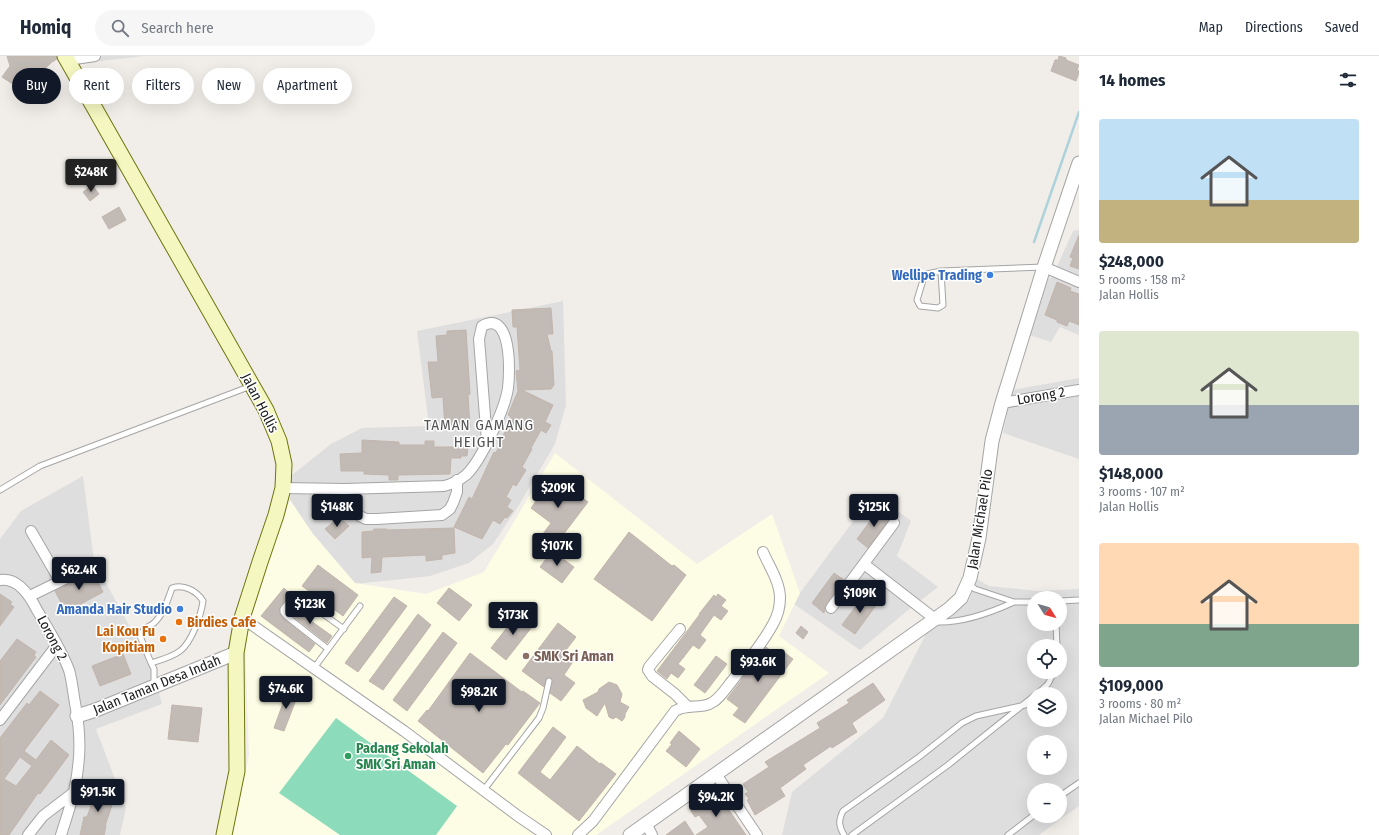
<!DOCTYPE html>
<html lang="en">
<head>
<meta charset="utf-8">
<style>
  body { margin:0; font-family:"Fira Sans Condensed",sans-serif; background:#f6f6f7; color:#1f2937; height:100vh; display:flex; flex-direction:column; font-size:15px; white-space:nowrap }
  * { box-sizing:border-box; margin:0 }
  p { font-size:13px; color:#747a83 }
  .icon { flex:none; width:22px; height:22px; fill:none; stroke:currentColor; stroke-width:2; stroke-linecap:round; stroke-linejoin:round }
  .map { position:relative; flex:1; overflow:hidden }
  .drawer { display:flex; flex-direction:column; background:#fff; width:300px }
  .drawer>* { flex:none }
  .guide { position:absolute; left:12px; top:12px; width:380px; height:36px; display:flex; gap:8px }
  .needle { width:26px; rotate:127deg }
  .controls { position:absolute; left:1027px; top:535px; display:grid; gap:8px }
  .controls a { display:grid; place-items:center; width:40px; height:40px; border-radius:50%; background:#fff; box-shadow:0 4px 16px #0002; font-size:20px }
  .price { position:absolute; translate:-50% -34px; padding:0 9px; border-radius:4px; background:#111827; color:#fff; font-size:13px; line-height:26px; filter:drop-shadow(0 1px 2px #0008) }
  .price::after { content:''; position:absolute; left:50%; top:24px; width:12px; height:9px; margin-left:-6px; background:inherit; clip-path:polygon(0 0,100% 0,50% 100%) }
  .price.on { background:#222; color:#fff }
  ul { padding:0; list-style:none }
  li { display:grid; align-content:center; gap:8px; height:212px; padding:0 20px }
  li span { display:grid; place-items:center; height:124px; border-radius:4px; color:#555 }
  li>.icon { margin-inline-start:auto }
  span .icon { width:72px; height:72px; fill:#fffc; stroke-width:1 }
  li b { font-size:17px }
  h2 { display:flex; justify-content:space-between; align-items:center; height:48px; padding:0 20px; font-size:17px }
  .pill { padding:0 14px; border-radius:18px; background:#fff; box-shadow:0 4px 16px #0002; font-size:14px; line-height:36px }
  .pill.on { background:#111827; color:#fff }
  header { display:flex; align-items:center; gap:24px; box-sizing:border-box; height:56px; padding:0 20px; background:#fff; border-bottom:1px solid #e0e1e3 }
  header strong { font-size:19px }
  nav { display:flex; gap:22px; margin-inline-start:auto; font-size:14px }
  .search { width:280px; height:36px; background:#f6f6f7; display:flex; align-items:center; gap:10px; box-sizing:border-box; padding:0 14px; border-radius:22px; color:#747a83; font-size:15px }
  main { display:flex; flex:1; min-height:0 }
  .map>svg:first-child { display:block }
</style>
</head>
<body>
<header>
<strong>Homiq</strong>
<div class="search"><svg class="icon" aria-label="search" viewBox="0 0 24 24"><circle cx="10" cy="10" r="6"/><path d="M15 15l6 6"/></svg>Search here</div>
<nav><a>Map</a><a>Directions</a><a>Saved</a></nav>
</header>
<main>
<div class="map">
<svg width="1079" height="779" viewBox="0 0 1079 779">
  <rect width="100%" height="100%" fill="#f1eee9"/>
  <path fill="#dfdede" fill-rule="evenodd" d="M70 0H144L75 8Z
    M1079 174V279L1060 271 1051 286 1026 278 1043 221 1052 222 1073 175Z
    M563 245 566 349 555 388 519 449 493 488 469 507 430 520 355 528 313 478 290 444 292 419 331 388 362 372 429 370 417 275Z
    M1079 322V403L1003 377 1012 334Z
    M83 420 94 505 153 613 162 648 96 673 126 752 120 779H0V483L21 455Z
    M874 437 911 465 897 500 938 531 907 555 860 594 794 548 800 537Z
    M977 523 989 530 1038 535 1079 533V750L1039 779H782L792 736 883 662 927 576 954 558 969 544ZM1034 542H1060V568H1034ZM1034 590H1060V616H1034ZM1034 638H1060V664H1034ZM1034 686H1060V712H1034ZM1034 734H1060V760H1034Z"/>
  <path fill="#fdfde5" d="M555 397 697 508 772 458 800 537 779 580 829 617 596 779H232L249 699 245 583 250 557 290 444 313 478 355 527 426 538 484 516Z"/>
  <path fill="#8cdbba" d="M336 662 457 750 436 779H340L279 737Z"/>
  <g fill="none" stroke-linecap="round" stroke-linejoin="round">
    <path stroke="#acd2dc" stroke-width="2.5" d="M1034 186 1079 56"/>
  </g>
  <path fill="#c2bab5" stroke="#c2b5ac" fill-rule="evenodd" d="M7 0H56L57 3 52 6 39 18 49 34 37 40 24 32 22 34 2 21 10 10Z
    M1059 0 1066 2V4L1079 9 1077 14 1079 15V17L1076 25 1051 15 1055 4H1058Z
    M97 109 104 119 88 129 82 119Z
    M92 129 99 138 90 145 83 136Z
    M119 151 126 164 109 173 102 161Z
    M1079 179V213L1070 210 1073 202 1070 201Z
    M1057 226 1071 232 1070 235 1079 238V269L1069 265 1067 270 1057 266V264L1045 259Z
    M551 252 553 278H547L551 295H552L554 329 551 333 522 334 553 349 545 366 551 369 546 377 541 374 531 392 532 393 522 411 526 414 516 430 513 428 506 441 511 444 507 451 513 455 507 462 505 461 500 468 493 464 482 483 454 471 469 441 472 443 494 396 496 397 511 361 508 359 518 335 516 315 520 314 517 271H513L512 254Z
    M466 274 470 338 468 339 470 371 445 373 443 341 432 342 428 306H438L436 280 447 279V275Z
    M362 384 399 386V389H425V385H434V391H468L467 400H461V402H451L450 418 398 419V424H389V419L364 418V415H341L340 398 362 397Z
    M555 419 588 446 553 492 540 482 551 467 531 452Z
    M879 453 891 461 868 492 857 483Z
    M339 461 349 470 335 483 325 473Z
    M454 472 455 497 442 499V503L426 505V499L382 501 381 516 371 517 372 501 362 502V476L373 475 374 473H387V474Z
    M629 476 672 510 674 509 686 519 652 565 594 523Z
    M552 495 574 511 562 527 540 511Z
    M318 509 358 539 343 560 302 530Z
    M92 514 103 536 66 556 55 535 82 522 85 517Z
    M834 517 844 524 826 548 824 557 812 547Z
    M284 532 289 537 280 551V558L284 563 315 588 309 596 261 560Z
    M449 532 472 549 459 565 437 547Z
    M0 538 12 546 10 548 14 551 0 570Z
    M718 538 726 544 721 550 728 555 721 564 714 559 704 573 700 579 706 584 699 593 693 589 683 602 678 608 685 613 678 622 671 617 667 623 657 615 700 558H699L714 539 716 541Z
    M864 539 877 548 855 578 842 569Z
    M394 541 407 550 358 616 345 607Z
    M290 550 332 580 327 587 289 557 287 554Z
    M520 555 535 567 506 604 491 592Z
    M418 558 431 569 383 634 369 625Z
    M558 567 576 581 566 594 576 601 564 619 575 627 561 645 550 637 553 625 551 622 548 621 546 623 544 631 522 615Z
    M801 570 808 576 803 583 796 577Z
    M443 576 457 587 407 655 393 644Z
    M17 583 36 596 34 599 36 601 0 649V605Z
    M766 591 777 600 781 594 793 603 745 667 733 659 739 652 727 643Z
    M470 597 522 636 523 635 540 647 508 689 506 688 483 717 418 665 427 654 428 655Z
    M123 598 131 618 100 630 92 610Z
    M716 600 727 608 705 637 694 629Z
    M609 626 617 629 622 638 620 646 629 651 625 658V661L622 665 616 661 613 663 609 661 605 647 597 660 586 652 583 644 598 636 599 633Z
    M873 627 885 644 852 667 857 676 832 692 831 690 803 709 806 713 780 732 785 740 755 759 747 744 749 743 745 738 748 736 743 728 769 711 765 706 820 672 817 667 849 647 847 644Z
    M288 633 299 636 284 675 274 672Z
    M40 635 59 649 24 695 36 704 51 684 69 699 40 738 38 737 9 779H0V682L27 647 29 649ZM20 701 32 710 16 730 4 723Z
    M172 649 202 652 198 686 168 683Z
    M553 671 566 681 540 716 550 724 577 690 600 708 601 707 616 718 579 765 518 717Z
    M679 675 700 693 686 711 666 695 672 688 670 687Z
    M98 731 116 737 105 770H106L104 779H80L84 761H87Z
    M718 738 746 779H696L708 771 699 759 695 761 689 752 706 740 709 744Z
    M685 765 694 779H666Z"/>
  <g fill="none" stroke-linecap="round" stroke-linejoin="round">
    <defs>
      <path id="service" d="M941 215 943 249 938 252 920 250 917 244 923 224 927 218 941 215 1044 211
        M0 434 40 410 251 330
        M1060 545 1079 544
        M1014 546H1034
        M937 566C963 567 990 557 1014 546L975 533 969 528
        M1056 568 1057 590
        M328 593 286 560 283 556V553L292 541 298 540 344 573
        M151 607 140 580C145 569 149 572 155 566 164 557 168 543 172 532 184 528 197 535 203 545 201 559 192 586 180 595 172 601 161 604 151 607L154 613V629
        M314 612 360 550
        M1037 638 1048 628 1054 616
        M483 735 539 662 543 652 549 625
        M1060 740 1079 727
        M844 779C839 770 838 765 843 755L919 701 962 667 976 660 1025 649
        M852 779 948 709 1034 640
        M1008 779 1034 759"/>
      <path id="minor" d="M68 4 95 0
        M1044 211 1079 226
        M1002 347 1079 334
        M283 432 345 433 444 430C452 428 460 424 466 419 481 405 505 353 508 332 510 316 512 253 482 270L479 283 487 386
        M345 433C348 447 352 458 366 463H377L442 459 450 453 453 447 457 436V424
        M31 475 60 525
        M864 508 935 563
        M0 524C18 521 30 540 37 554 48 573 61 593 69 614 72 624 73 636 75 647 79 668 81 690 78 711 76 734 68 757 61 779
        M30 540 79 516
        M831 552 894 467
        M242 562 404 675 518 760 546 779
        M680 573 649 611 648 614 652 620 675 638 688 651
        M0 664 57 589
        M716 718 757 779
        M646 767 652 779
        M28 779 43 760 73 737
        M578 779 593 765 675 655C687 647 702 654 713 646 721 641 726 632 732 625 746 607 762 589 773 568 777 561 780 550 780 542 780 526 769 510 763 496"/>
      <path id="tertiary" d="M77 660 96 654 236 597
        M630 779 949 553 961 542 970 522 979 482 992 385 1002 347 1044 211 1079 107"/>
      <path id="secondary" d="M65 0 266 354 279 385 284 408 283 432 276 459 260 506 242 562 236 597 237 715 224 779"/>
    </defs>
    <use href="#service" stroke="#a5a5a5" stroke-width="7"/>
    <use href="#minor" stroke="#a5a5a5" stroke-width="12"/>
    <use href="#tertiary" stroke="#a5a5a5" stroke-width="15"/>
    <use href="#secondary" stroke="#6d750c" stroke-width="17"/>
    <use href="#service" stroke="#fff" stroke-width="5"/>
    <use href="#minor" stroke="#fff" stroke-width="10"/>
    <use href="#tertiary" stroke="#fff" stroke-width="13"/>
    <use href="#secondary" stroke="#f5f7c1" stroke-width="15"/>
  </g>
  <g fill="#3f7fe0" stroke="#fff" stroke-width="1.5">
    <circle cx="990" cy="219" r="4"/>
    <circle cx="180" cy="553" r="4"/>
  </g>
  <g fill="#e8710a" stroke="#fff" stroke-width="1.5">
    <circle cx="179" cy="566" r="4"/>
    <circle cx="163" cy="583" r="4"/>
  </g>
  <circle fill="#8d6e63" stroke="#fff" stroke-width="1.5" cx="526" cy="600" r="4"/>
  <circle fill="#2e9e5b" stroke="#fff" stroke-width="1.5" cx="348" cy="700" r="4"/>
  <g text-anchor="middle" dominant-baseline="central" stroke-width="3" stroke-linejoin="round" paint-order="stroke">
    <g font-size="14" font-weight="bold" fill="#366cbe" stroke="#fff" text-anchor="end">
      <text x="982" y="219">Wellipe Trading</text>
      <text x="172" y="553">Amanda Hair Studio</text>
    </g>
    <g font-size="14" fill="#212121" stroke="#fff">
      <text transform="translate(1041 340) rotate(-10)">Lorong 2</text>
      <text transform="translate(260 347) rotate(63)">Jalan Hollis</text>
      <text transform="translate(980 463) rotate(-81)">Jalan Michael Pilo</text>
      <text transform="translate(52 582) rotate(62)">Lorong 2</text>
      <text transform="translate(157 629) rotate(-22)">Jalan Taman Desa Indah</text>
    </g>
    <g font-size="14" font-weight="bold" fill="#c56008" stroke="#fff" text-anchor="start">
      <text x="187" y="566">Birdies Cafe</text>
      <text x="155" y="575" text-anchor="end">Lai Kou Fu<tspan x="155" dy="16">Kopitiam</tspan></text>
    </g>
    <g font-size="14" font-weight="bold" fill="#785e54" stroke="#fff" text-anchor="start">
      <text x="534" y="600">SMK Sri Aman</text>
    </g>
    <g font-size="14" font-weight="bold" fill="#27864d" stroke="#fff" text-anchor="start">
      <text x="356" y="692">Padang Sekolah<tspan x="356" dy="16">SMK Sri Aman</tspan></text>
    </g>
    <g font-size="15" letter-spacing="1" fill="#545454" stroke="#fff">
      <text x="479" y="369">TAMAN GAMANG<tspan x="479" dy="17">HEIGHT</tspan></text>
    </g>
  </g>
</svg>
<div class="controls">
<a><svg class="needle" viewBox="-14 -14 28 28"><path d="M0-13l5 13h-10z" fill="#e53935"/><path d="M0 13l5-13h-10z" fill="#747a83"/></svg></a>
<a><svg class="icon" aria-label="locate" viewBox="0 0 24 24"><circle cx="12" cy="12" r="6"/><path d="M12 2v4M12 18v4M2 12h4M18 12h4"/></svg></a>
<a><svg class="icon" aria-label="layers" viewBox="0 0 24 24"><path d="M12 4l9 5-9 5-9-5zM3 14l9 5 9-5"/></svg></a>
<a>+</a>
<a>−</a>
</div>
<b class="price on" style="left:91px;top:137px">$248K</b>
<b class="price" style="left:558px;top:453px">$209K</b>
<b class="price" style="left:337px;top:472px">$148K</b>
<b class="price" style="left:874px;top:472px">$125K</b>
<b class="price" style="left:557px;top:511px">$107K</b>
<b class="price" style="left:79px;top:535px">$62.4K</b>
<b class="price" style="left:860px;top:558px">$109K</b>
<b class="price" style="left:310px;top:569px">$123K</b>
<b class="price" style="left:513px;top:580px">$173K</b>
<b class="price" style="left:758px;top:627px">$93.6K</b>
<b class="price" style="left:286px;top:654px">$74.6K</b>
<b class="price" style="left:479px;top:657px">$98.2K</b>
<b class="price" style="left:98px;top:757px">$91.5K</b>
<b class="price" style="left:716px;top:762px">$94.2K</b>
<div class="guide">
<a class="pill on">Buy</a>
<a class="pill">Rent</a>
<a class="pill">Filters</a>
<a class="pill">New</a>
<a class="pill">Apartment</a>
</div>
</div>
<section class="drawer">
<h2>14 homes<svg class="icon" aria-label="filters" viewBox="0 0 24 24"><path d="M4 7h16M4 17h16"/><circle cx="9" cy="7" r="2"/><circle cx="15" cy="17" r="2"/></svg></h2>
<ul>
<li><span style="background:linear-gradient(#bfe0f5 65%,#c2b280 0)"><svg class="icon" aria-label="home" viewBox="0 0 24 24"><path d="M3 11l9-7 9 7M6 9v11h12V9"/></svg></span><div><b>$248,000</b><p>5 rooms · 158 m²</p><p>Jalan Hollis</p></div></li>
<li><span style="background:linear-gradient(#dfe7d0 60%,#9aa5b1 0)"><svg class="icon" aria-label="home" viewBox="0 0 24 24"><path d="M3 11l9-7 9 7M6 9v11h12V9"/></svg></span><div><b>$148,000</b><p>3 rooms · 107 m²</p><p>Jalan Hollis</p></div></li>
<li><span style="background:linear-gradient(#ffd9b3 65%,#7fa58c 0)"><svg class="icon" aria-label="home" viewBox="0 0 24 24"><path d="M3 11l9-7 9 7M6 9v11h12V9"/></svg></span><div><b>$109,000</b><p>3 rooms · 80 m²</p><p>Jalan Michael Pilo</p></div></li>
</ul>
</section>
</main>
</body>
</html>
